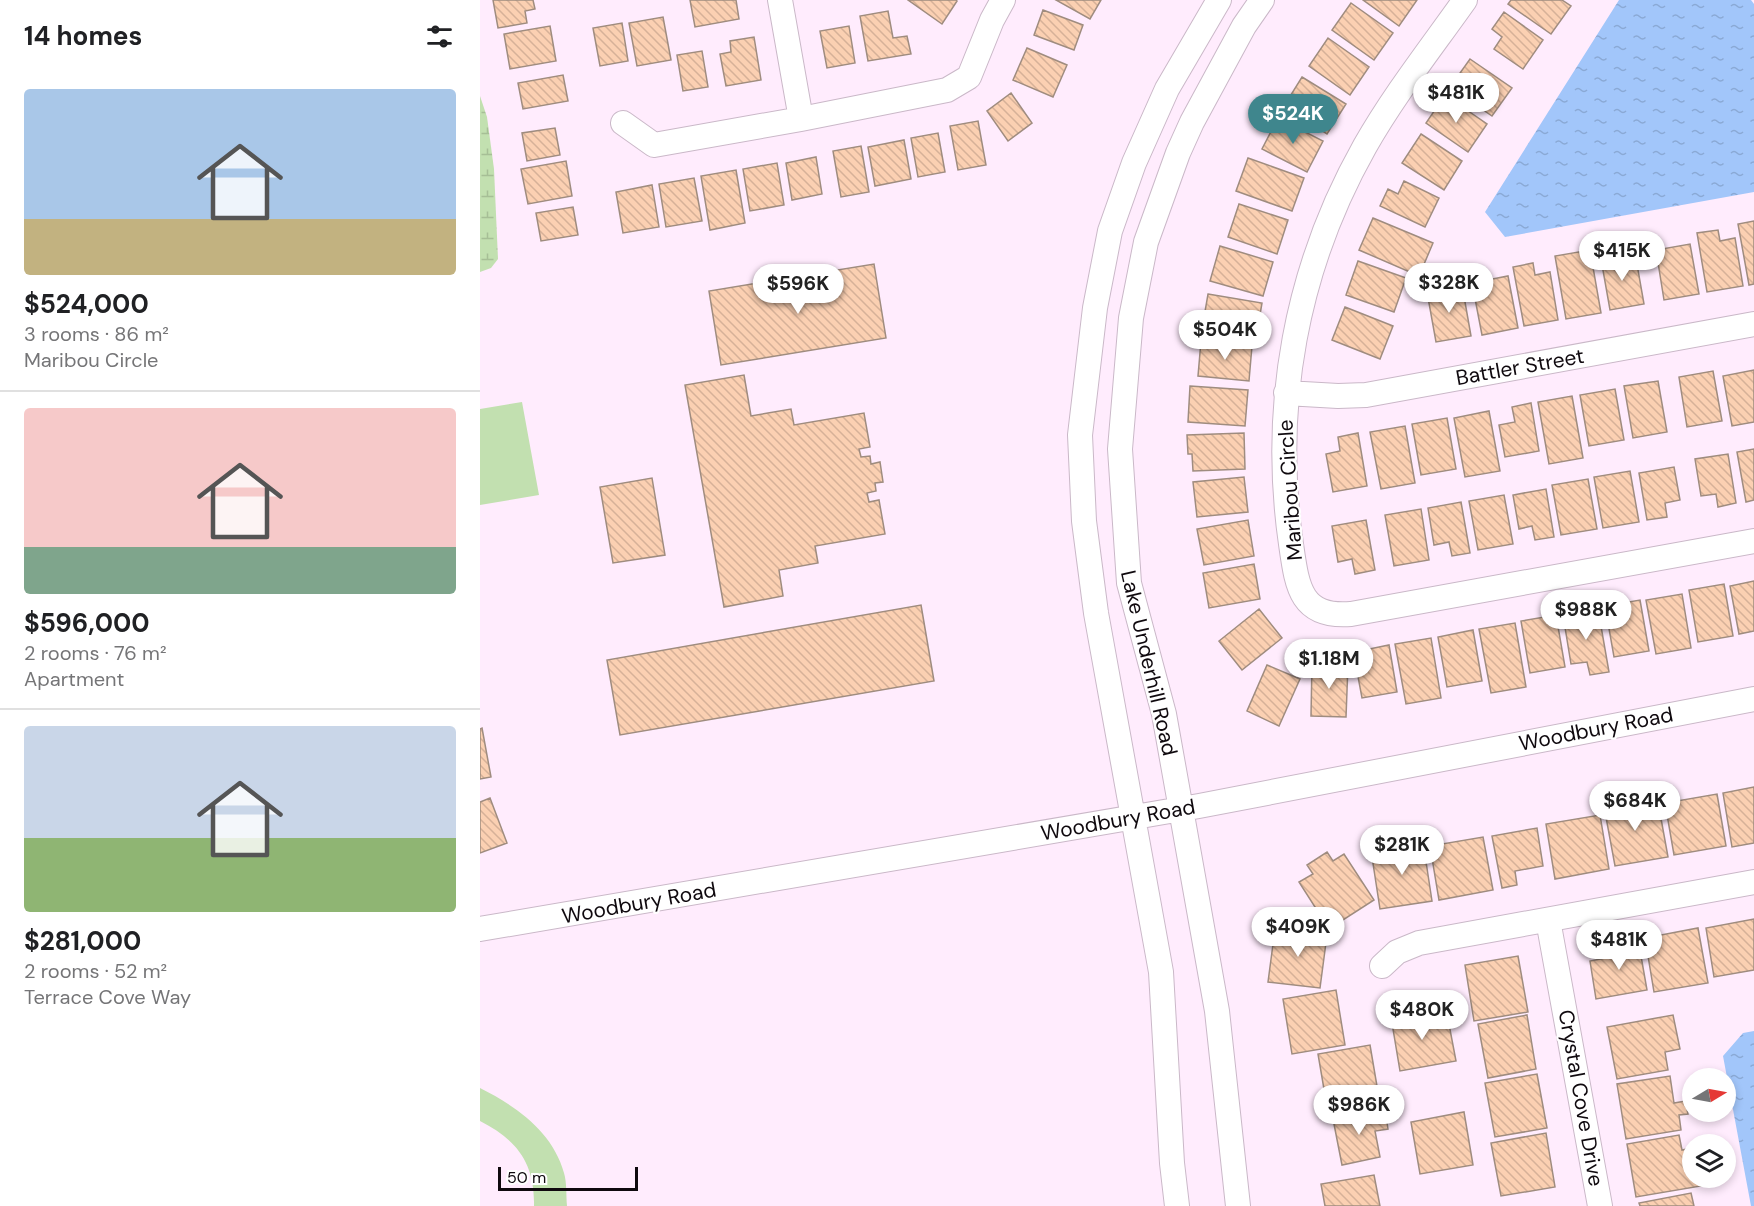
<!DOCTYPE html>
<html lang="en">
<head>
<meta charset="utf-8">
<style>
  body { margin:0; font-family:"DM Sans",sans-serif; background:#f6f6f6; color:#202124; height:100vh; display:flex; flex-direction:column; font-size:22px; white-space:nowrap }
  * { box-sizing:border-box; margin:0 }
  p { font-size:20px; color:#757577 }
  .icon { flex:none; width:33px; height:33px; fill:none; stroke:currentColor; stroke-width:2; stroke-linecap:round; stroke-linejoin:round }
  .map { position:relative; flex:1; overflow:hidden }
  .panel { display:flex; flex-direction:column; background:#fff; width:480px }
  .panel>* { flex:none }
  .needle { width:39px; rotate:80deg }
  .fabs { position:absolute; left:1202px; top:1068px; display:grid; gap:12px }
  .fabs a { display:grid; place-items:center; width:54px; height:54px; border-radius:50%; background:#fff; box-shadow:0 3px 9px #0003; font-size:30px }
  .scale { position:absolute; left:18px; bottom:15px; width:140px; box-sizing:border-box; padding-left:6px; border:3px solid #0f090e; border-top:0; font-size:16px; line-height:21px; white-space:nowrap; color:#0f090e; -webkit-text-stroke:4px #fff; paint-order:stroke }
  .price { position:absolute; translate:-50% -51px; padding:0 14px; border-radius:21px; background:#fff; color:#222; font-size:20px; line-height:39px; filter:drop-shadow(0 2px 3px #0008) }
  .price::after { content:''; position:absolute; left:50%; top:36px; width:18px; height:14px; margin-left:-9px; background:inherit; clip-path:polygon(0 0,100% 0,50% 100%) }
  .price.selected { background:#3f868d; color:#fff }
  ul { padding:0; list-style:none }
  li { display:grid; align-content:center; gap:12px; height:318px; padding:0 24px }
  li+li { border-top:2px solid #e0e0e0 }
  li span { display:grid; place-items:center; height:186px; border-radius:6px; color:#555 }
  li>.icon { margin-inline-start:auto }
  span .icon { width:108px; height:108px; fill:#fffc; stroke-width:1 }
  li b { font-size:26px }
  h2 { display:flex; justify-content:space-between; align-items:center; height:72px; padding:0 24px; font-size:26px }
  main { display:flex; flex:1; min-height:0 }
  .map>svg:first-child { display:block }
</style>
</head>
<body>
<main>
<section class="panel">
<h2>14 homes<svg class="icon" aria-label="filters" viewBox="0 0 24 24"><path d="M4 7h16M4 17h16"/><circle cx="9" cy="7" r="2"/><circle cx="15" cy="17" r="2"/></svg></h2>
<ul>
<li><span style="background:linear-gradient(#a9c7e8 70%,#c2b280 0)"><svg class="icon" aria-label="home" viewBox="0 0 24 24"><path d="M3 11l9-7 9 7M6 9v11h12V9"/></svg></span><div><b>$524,000</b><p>3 rooms · 86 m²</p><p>Maribou Circle</p></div></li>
<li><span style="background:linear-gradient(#f6c9c9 75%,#7fa58c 0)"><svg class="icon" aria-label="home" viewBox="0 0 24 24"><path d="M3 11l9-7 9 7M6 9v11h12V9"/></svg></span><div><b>$596,000</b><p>2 rooms · 76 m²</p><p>Apartment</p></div></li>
<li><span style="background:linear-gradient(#c9d6e8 60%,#8fb573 0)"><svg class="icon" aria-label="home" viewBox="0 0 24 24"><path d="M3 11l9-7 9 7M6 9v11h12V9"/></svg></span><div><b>$281,000</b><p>2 rooms · 52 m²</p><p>Terrace Cove Way</p></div></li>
</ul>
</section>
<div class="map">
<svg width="1274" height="1206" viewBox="0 0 1274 1206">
  <defs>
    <pattern id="wetland-marsh" width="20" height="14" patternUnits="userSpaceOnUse" patternTransform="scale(1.5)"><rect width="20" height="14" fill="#c2e0b0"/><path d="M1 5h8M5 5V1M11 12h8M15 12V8" fill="none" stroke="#a6bf96"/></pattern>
    <pattern id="water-ripples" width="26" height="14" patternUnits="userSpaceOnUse" patternTransform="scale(1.5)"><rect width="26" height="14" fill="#a2c6fa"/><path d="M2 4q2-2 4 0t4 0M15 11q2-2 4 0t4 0" fill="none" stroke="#8aa9d5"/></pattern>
    <pattern id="building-back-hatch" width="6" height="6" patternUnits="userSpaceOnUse" patternTransform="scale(1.5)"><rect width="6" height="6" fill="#fbd0b2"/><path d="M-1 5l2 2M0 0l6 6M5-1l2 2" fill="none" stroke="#d6b198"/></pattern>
  </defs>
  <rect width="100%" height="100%" fill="#ffecfd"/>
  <path fill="url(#wetland-marsh)" d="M0 96 7 117 14 169 18 259 11 268 0 272Z"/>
  <path fill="#c2e0b0" d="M42 402 59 495 0 505V409Z
    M0 1088C36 1106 73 1132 84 1173 87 1183 86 1195 87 1206H54C55 1163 37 1140 0 1121Z"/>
  <path fill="url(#water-ripples)" d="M1139 0H1271L1274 4V192L1025 237 1005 212Z
    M1274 1031V1206H1271L1243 1056 1263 1033Z"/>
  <path fill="url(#building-back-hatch)" stroke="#9f8c7f" stroke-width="1.5" d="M13 0H53L55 9 45 11 47 23 18 28Z
    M210 0H256L259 19 215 27Z
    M428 0H476L477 1 462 24Z
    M576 0H621L610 19Z
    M883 0H937L919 26Z
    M1031 0H1082L1091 6 1071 34 1028 4Z
    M871 3 913 33 894 60 852 30Z
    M563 10 603 25 594 50 554 35Z
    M408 11 413 38 427 36 431 54 388 61 380 16Z
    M1024 12 1063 40 1043 69 1014 49 1022 37 1012 29Z
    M183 17 191 60 157 66 149 23Z
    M142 23 148 61 120 66 113 28Z
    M70 26 76 61 30 69 24 34Z
    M369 26 375 63 347 68 340 31Z
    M274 37 281 80 246 86 240 54 251 52 250 41Z
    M848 38 889 67 870 95 829 66Z
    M547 48 587 65 573 97 533 80Z
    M222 51 228 87 203 91 197 55Z
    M990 59 1032 88 1012 116 970 87Z
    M83 75 88 101 43 109 38 83Z
    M822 77 866 104 847 134 804 106Z
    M531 93 552 123 528 141 507 111Z
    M965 95 1007 124 988 152 946 123Z
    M798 118 843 141 827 172 782 149Z
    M498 121 506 165 478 170 470 126Z
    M75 128 80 155 47 161 42 133Z
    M458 133 465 172 438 177 431 138Z
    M941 134 982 161 964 190 922 163Z
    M424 140 431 179 395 186 388 147Z
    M381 146 389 192 361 197 353 151Z
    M336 157 342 194 312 200 306 163Z
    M768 158 824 178 812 211 756 191Z
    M86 161 92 196 48 204 41 169Z
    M297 163 304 205 270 211 263 169Z
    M256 170 265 223 230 230 221 176Z
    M214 178 222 221 186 227 179 184Z
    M924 181 959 198 945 227 900 206 908 189 918 194Z
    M172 185 179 227 143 233 136 192Z
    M759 204 808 220 797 254 748 237Z
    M93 207 98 235 61 241 56 213Z
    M893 218 953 243 939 276 879 250Z
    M1274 221V284L1269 285 1258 224Z
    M1238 230 1240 241 1255 238 1263 286 1227 292 1217 233Z
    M1210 244 1219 294 1184 300 1176 250Z
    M740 246 793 262 783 296 730 281Z
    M1110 250 1121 313 1086 319 1075 256Z
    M1155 253 1164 304 1130 310 1121 259Z
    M878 261 926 278 914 312 866 295Z
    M1053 263 1055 275 1070 272 1078 320 1044 326 1033 267Z
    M394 264 406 338 241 365 229 291Z
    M1028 276 1038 328 1002 335 992 283Z
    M982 285 991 336 956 342 947 292Z
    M728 294 782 303 776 338 722 329Z
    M865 307 913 326 900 359 852 340Z
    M721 341 772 346 769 381 718 376Z
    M1274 370V422L1252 426 1243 376Z
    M1233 371 1242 421 1207 427 1199 377Z
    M264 375 271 416 311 409 314 425 384 413 390 447 379 449 381 457 390 456 391 464 400 462 403 482 395 483 396 491 387 493 389 502 399 500 405 534 335 546 338 563 299 570 303 596 244 607 205 385Z
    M1178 381 1187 432 1153 438 1144 386Z
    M710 386 768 390 765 426 708 422Z
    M1135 389 1144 440 1109 446 1100 395Z
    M1092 396 1103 458 1069 464 1058 402Z
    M1051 403 1059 451 1025 457 1019 425 1035 422 1032 407Z
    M1009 411 1020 471 985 477 974 418Z
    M967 418 976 469 941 475 932 424Z
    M925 426 935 483 901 489 890 432Z
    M764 433 765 469 713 471 712 454H708L707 435Z
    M878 433 887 486 853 492 846 454 860 451 858 437Z
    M1274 449V500L1266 502 1257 452Z
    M1248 454 1256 503 1238 507 1236 494 1221 496 1215 459Z
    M1194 467 1200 500 1185 503 1187 517 1167 520 1159 473Z
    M1150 471 1159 522 1123 528 1114 477Z
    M764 477 768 512 717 517 713 482Z
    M172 478 185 555 133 563 120 487Z
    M1108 479 1117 529 1081 535 1072 485Z
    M1066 489 1074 537 1055 540 1052 526 1039 529 1033 495Z
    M1024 495 1033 544 998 550 989 501Z
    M981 502 990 553 972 556 969 542 954 545 948 508Z
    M941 509 949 560 914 566 905 515Z
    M768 520 774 556 724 565 717 529Z
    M886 520 895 570 875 574 872 559 858 562 852 526Z
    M774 564 780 599 729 608 723 573Z
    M1274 581V631L1259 634 1250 586Z
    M1244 584 1253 636 1218 642 1209 590Z
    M1202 594 1211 648 1176 654 1166 600Z
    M1160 600 1169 651 1134 657 1125 606Z
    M441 605 454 681 140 735 127 660Z
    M779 609 802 638 762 670 739 641Z
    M1118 609 1129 672 1110 675 1107 662 1091 664 1083 615Z
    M1076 615 1085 667 1050 673 1041 621Z
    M1035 623 1046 687 1011 693 999 629Z
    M993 630 1002 681 967 687 958 637Z
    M951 638 961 698 926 704 915 644Z
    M909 645 917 692 882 698 876 666 892 663 889 649Z
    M832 663 868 665 866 717 831 716Z
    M787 665 820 679 799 726 767 711Z
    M2 728 11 777 0 779V729Z
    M1274 787V843L1252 847 1243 793Z
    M1237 794 1246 846 1194 855 1185 803Z
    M1145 797 1147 808 1178 802 1188 857 1135 866 1123 801Z
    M10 798 27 843 0 853V802Z
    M1120 815 1129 869 1075 879 1066 824Z
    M1057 828 1063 866 1035 871 1037 885 1022 888 1012 836Z
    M1003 837 1013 890 959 900 950 846Z
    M943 842 952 901 900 909 892 857 906 855 905 848Z
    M847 852 853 861 864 854 894 900 849 929 819 882 833 874 827 865Z
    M1274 919V970L1234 977 1226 928Z
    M1218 928 1228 983 1174 992 1165 938Z
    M795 929 847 935 840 988 788 982Z
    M1158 939 1167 990 1116 999 1110 961 1131 957 1129 944Z
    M1038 956 1048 1012 994 1021 985 965Z
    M856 990 865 1045 812 1054 803 999Z
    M952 1010 954 1022 968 1019 976 1061 920 1071 911 1017Z
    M1047 1015 1056 1069 1008 1078 998 1024Z
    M1193 1015 1200 1049 1185 1052 1188 1070 1137 1079 1127 1027Z
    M890 1045 899 1098 847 1107 838 1054Z
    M1057 1074 1067 1128 1015 1137 1005 1083Z
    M1190 1076 1194 1103 1205 1101 1208 1114 1199 1115 1201 1130 1146 1139 1137 1084Z
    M905 1110 908 1129 895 1131 900 1157 862 1165 853 1119Z
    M984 1112 993 1165 940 1174 931 1122Z
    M1066 1133 1075 1187 1021 1196 1011 1143Z
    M1199 1135 1202 1150 1212 1148V1178H1220L1221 1186 1156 1197 1147 1144Z
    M894 1175 900 1206H845L841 1184Z
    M1211 1193 1214 1206H1160L1159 1203Z"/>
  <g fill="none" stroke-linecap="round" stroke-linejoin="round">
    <defs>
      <path id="minor" d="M300 0 321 119
        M985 0C951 48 914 95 885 146 816 268 791 406 811 544 817 586 820 618 871 614L1274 541
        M143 123 174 145 321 119 467 90 489 77 512 20 523 0
        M806 393 858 396 886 395 1274 324
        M1068 920 1120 1206
        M0 929 719 806 1274 699
        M902 966 917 952 939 943 1274 882
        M697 1206 692 1163 681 972 616 613 604 521 600 435 615 308 630 231 654 163 687 89 739 0
        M758 1206 737 1011 684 714 649 583 640 449 651 318 666 242 698 153 712 122 764 26 782 0"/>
    </defs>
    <use href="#minor" stroke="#cab8c8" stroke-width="26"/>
    <use href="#minor" stroke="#fff" stroke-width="24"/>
  </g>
  <g text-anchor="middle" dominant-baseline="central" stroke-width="4.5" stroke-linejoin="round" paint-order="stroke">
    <g font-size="21" fill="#0f090e" stroke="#fff">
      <text transform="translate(1040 367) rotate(-10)">Battler Street</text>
      <text transform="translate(810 490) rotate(-94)">Maribou Circle</text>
      <text transform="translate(669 663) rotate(77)">Lake Underhill Road</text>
      <text transform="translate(1116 729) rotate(-11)">Woodbury Road</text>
      <text transform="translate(638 820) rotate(-10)">Woodbury Road</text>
      <text transform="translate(159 903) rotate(-10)">Woodbury Road</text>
      <text transform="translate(1101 1098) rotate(80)">Crystal Cove Drive</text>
    </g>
  </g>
</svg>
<div class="fabs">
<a><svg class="needle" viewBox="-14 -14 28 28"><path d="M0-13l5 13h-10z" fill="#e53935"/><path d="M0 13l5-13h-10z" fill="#757577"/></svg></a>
<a><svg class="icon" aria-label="layers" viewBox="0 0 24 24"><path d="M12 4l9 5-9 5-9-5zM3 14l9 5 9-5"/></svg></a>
</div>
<div class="scale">50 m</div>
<b class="price" style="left:976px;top:124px">$481K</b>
<b class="price selected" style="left:813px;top:145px">$524K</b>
<b class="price" style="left:1142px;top:282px">$415K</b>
<b class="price" style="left:969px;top:314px">$328K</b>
<b class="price" style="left:318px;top:315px">$596K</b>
<b class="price" style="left:745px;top:361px">$504K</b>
<b class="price" style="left:1106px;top:641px">$988K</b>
<b class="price" style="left:849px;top:690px">$1.18M</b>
<b class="price" style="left:1155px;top:832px">$684K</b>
<b class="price" style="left:922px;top:876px">$281K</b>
<b class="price" style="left:818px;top:958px">$409K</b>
<b class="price" style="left:1139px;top:971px">$481K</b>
<b class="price" style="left:942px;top:1041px">$480K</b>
<b class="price" style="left:879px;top:1136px">$986K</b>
</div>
</main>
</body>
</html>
